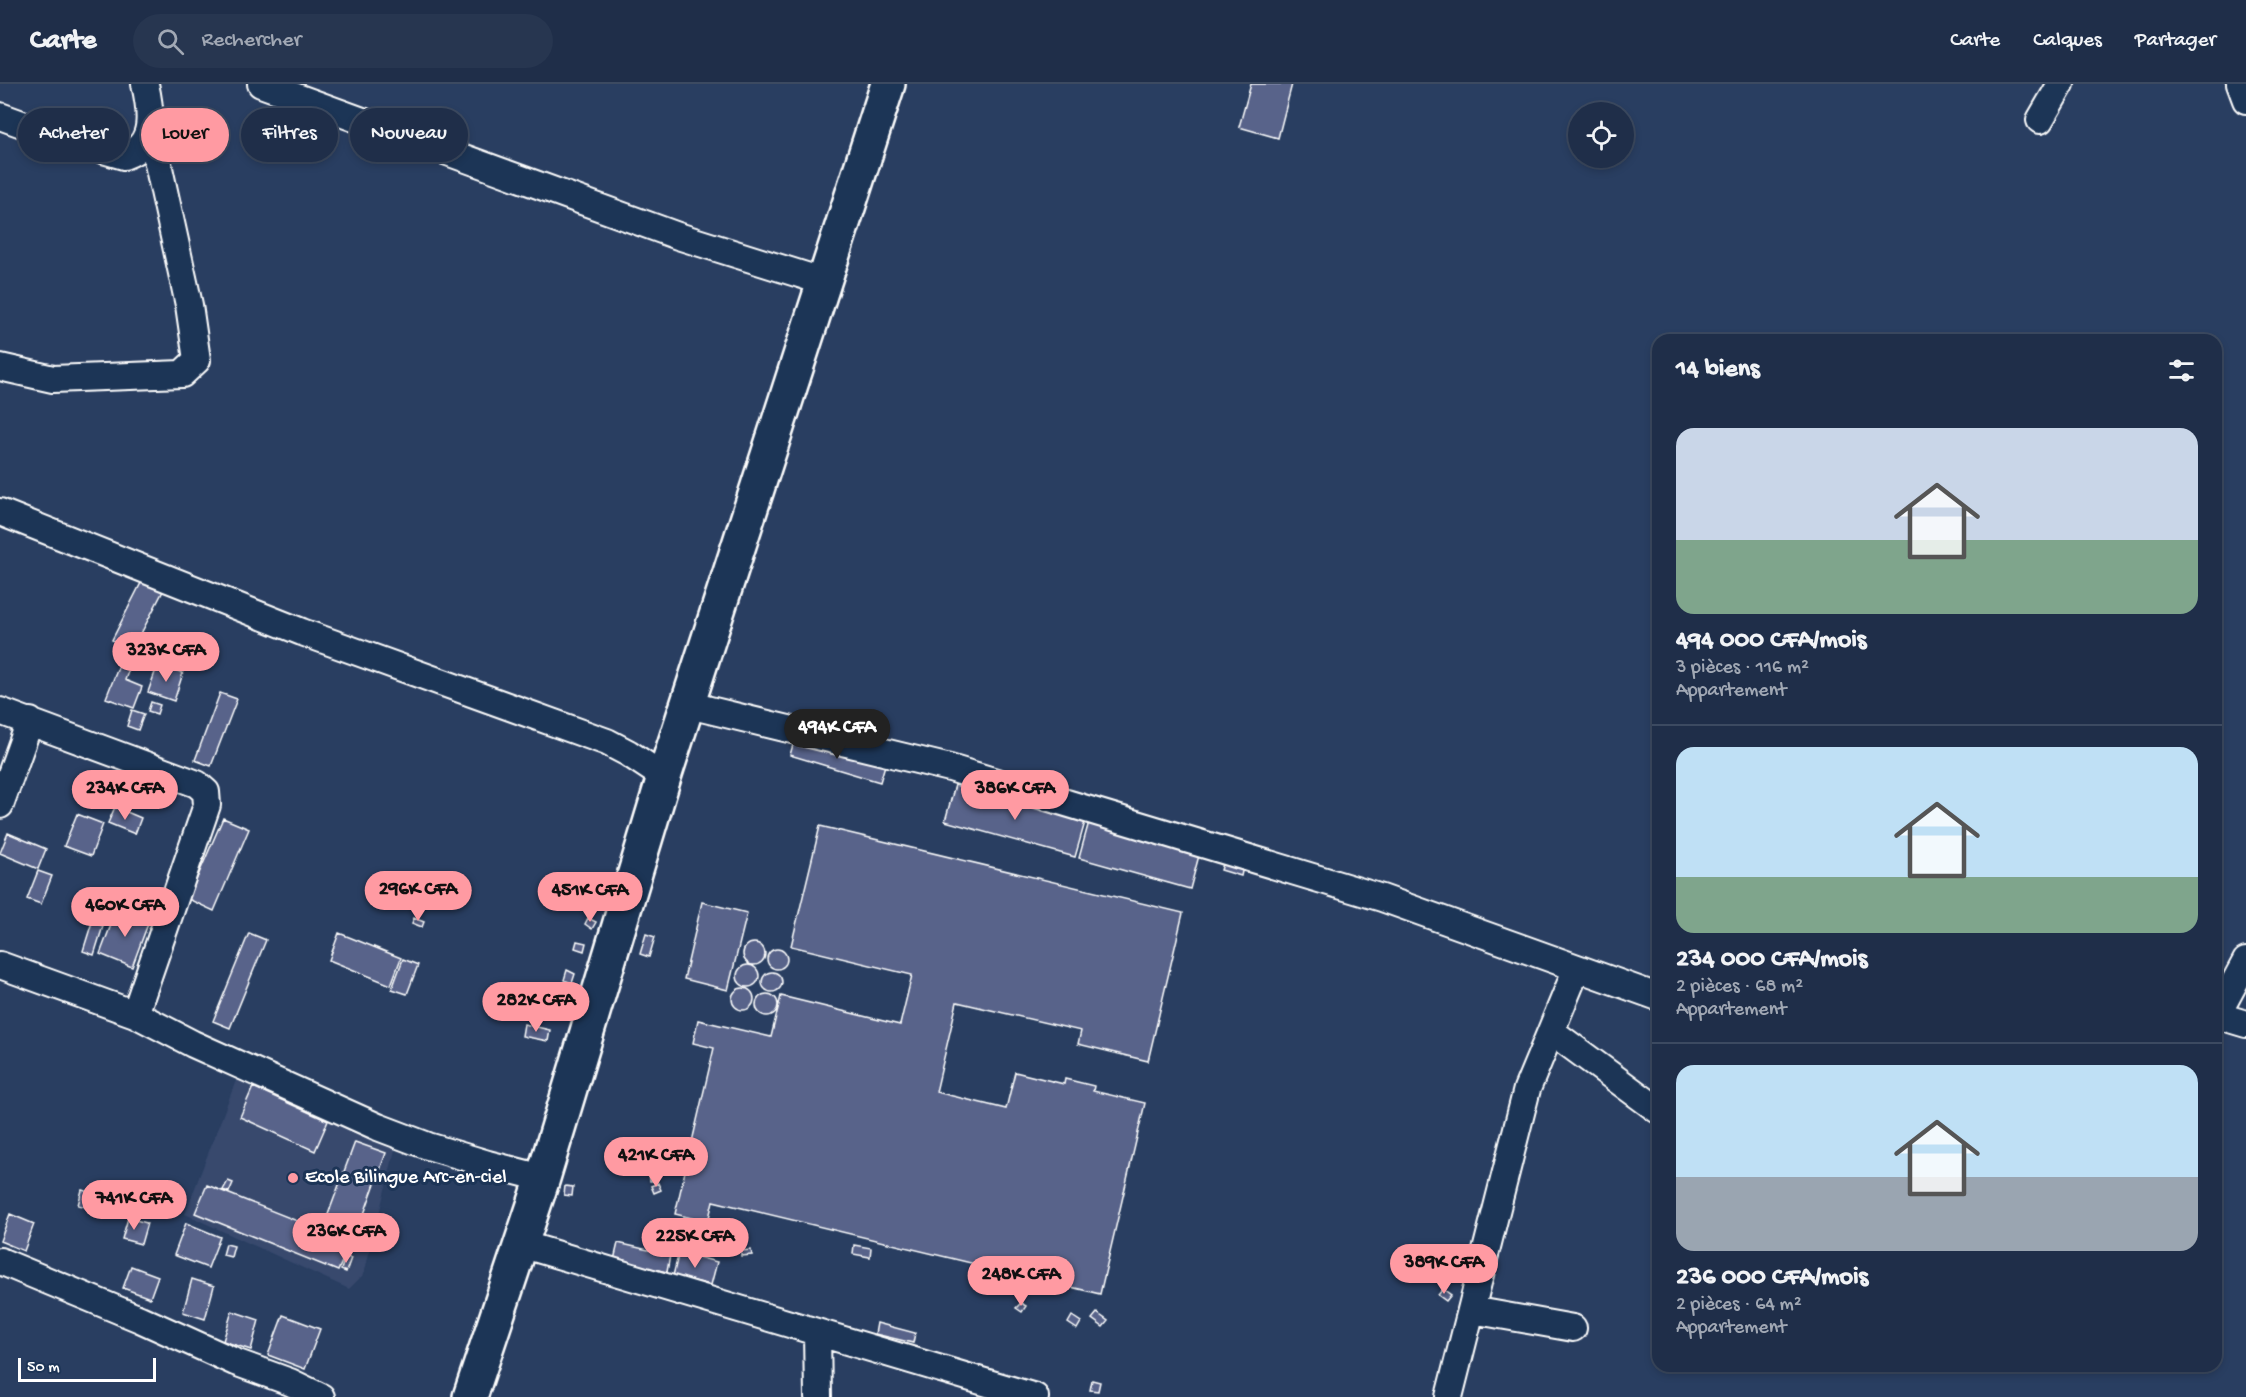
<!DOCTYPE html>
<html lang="fr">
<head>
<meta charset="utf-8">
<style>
  body { margin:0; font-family:"Gochi Hand",sans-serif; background:#273650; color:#f1f3f6; height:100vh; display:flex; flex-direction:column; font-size:22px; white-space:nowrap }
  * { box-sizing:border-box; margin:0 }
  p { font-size:20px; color:#a1a8b4 }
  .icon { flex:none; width:33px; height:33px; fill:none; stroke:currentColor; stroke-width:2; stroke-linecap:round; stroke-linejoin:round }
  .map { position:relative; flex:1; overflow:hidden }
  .panel { position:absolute; left:1652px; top:250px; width:570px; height:1038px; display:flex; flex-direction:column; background:#1f2e49; border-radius:18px; box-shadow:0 3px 9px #0003,0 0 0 2px #3c4a61 }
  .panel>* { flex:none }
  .guide { position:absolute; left:18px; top:24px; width:570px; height:54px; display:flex; gap:12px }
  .controls { position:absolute; left:1568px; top:18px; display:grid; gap:12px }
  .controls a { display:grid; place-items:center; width:66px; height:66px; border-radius:50%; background:#1f2e49; box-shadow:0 3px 9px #0003,0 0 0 2px #3c4a61; font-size:30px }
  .scale { position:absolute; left:18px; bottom:15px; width:138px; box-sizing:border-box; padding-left:6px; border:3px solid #fff; border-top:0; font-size:16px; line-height:21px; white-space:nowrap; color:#fff; -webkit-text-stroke:4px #1d3557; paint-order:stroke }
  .price { position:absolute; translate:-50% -51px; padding:0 14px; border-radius:21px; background:#ff9aa2; color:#111; font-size:20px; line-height:39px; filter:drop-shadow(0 2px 3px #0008) }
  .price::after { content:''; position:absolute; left:50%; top:36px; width:18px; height:14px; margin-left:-9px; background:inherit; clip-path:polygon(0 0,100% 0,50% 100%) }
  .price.on { background:#222; color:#fff }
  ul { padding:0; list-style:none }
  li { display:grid; align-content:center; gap:12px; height:318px; padding:0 24px }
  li+li { border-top:2px solid #3c4a61 }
  li span { display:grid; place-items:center; height:186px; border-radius:18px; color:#555 }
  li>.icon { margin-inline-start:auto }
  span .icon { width:108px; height:108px; fill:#fffc; stroke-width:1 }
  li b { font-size:26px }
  h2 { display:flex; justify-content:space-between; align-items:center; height:72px; padding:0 24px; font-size:26px }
  .chip { padding:0 21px; border-radius:27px; background:#1f2e49; box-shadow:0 3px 9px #0003,0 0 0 2px #3c4a61; font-size:21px; line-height:54px }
  .chip.on { background:#ff9aa2; color:#111 }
  header { display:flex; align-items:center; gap:36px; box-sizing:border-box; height:84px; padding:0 30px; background:#1f2e49; border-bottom:2px solid #3c4a61 }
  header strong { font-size:28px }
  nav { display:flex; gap:33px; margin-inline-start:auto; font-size:21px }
  .search { width:420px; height:54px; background:#273650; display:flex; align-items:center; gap:15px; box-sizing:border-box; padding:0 21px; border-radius:33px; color:#a1a8b4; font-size:22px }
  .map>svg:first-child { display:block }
</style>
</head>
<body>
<header>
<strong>Carte</strong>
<div class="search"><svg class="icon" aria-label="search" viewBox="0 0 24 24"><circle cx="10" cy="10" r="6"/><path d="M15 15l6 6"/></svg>Rechercher</div>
<nav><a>Carte</a><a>Calques</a><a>Partager</a></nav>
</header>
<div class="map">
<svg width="2246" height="1313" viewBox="0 0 2246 1313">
  <rect width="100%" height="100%" fill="#293e61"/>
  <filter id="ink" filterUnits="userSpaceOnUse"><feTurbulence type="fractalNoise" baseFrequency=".0167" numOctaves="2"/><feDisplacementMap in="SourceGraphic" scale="12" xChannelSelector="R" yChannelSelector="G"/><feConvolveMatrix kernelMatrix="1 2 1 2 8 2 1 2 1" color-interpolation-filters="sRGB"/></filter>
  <g filter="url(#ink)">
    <path fill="#37496d" d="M240 986 397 1058 364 1190 349 1205 185 1130Z"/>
    <path fill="#58638a" stroke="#fff" stroke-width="1.5" d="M1251 0H1292L1278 54 1239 43Z
      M143 495 164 505 132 567 112 556Z
      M125 566 132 569 130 575 132 576 125 596 142 603 134 624 106 614Z
      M158 580 183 589 174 617 148 608Z
      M220 609 237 615 211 682 195 676Z
      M151 618 160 621 157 630 148 627Z
      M132 626 144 630 138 646 127 642Z
      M795 654 885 681 880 698 790 671Z
      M136 683 155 688 149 714 129 709Z
      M955 701 1085 738 1075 773 945 737Z
      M115 723 141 734 135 750 108 739Z
      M77 730 103 740 91 772 64 762Z
      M223 734 249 745 214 827 188 815Z
      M1090 734 1201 764 1190 805 1079 774Z
      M820 742 1183 829 1148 977 1078 960 1081 947 957 918 936 1008 1006 1025 1015 988 1064 1000 1065 995 1094 1002 1093 1007 1145 1019 1100 1210 713 1117 708 1138 675 1130 714 964 693 959 698 936 771 953 781 912 900 941 912 891 791 862Z
      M8 749 46 765 38 785 0 769Z
      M1224 777 1243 783 1241 792 1221 786Z
      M38 787 52 792 41 820 27 815Z
      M702 818 747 829 728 906 684 895Z
      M117 825 149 837 132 883 100 870Z
      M414 834 424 838 422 843 412 839Z
      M588 834 596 838 592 845 585 840Z
      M92 838 103 842 94 871 83 867Z
      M249 849 266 856 230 944 213 937Z
      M339 849 401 874 391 901 329 876Z
      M646 850 655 853 649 873 640 870Z
      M577 857 586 859 584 867 575 864Z
      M743 870a11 11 0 1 1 22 0a11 11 0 1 1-22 0Z
      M767 875a10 10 0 1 1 20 0a10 10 0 1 1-20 0Z
      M403 875 418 881 407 910 392 905Z
      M737 892a11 11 0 1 1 22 0a11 11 0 1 1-22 0Z
      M567 886 575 890 572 899 564 896Z
      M762 898a10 10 0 1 1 20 0a10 10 0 1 1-20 0Z
      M732 915a11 11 0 1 1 22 0a11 11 0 1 1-22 0Z
      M756 921a11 11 0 1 1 22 0a11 11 0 1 1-22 0Z
      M524 940 550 946 548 957 522 952Z
      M253 1003 328 1037 315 1067 240 1033Z
      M355 1058 386 1069 355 1155 323 1144Z
      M657 1089V1097H650L649 1090Z
      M228 1097 233 1099 229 1108 223 1106Z
      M658 1099 661 1106 654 1109 651 1102Z
      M207 1101 350 1158 338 1187 195 1129Z
      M565 1102 573 1103 572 1112 564 1111Z
      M82 1106 111 1114 108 1129 78 1121Z
      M10 1130 34 1140 24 1167 0 1157Z
      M128 1134 147 1139 141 1160 122 1155Z
      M186 1139 220 1153 208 1184 174 1171Z
      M618 1159 670 1171 667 1188 614 1176Z
      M226 1160 234 1162 231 1173 223 1171Z
      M854 1161 871 1164 870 1173 853 1170Z
      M751 1166 752 1171 741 1172V1167Z
      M679 1168 717 1178 711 1201 673 1192Z
      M345 1173 351 1174 346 1188 341 1186Z
      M131 1182 158 1192 150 1214 123 1204Z
      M192 1195 214 1202 205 1235 183 1228Z
      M1443 1205 1451 1211 1446 1217 1438 1211Z
      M1021 1219 1026 1222 1022 1228 1016 1224Z
      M232 1227 259 1236 251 1266 223 1257Z
      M1097 1229 1108 1237 1103 1243 1092 1235Z
      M283 1231 320 1245 305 1285 268 1271Z
      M1072 1232 1081 1238 1077 1245 1068 1239Z
      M877 1239 915 1249 913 1259 875 1250Z
      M1092 1296 1100 1298 1098 1307 1090 1306Z"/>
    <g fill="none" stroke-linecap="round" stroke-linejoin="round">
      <defs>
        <path id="minor" d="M261 0 678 152 825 198
          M2240 0 2246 16
          M0 32 55 52 124 72C157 61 151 27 145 0
          M2040 36 2061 0
          M0 283 53 295 182 290 197 276 189 221 150 43
          M0 428 302 548 607 658 628 669 664 693
          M689 621 950 684 1382 814 1658 913
          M0 627 197 700 206 708 207 721 135 930
          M0 721 30 637
          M0 881 135 930 193 960 378 1043 428 1062 488 1080 543 1094
          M2216 931 2246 940
          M2217 931 2246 877
          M1551 947 1658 1026
          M521 1160 1035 1313
          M0 1177 140 1235 235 1278 290 1298 321 1313
          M1472 1226 1573 1244
          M817 1248 818 1313
          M1449 1313 1527 1005 1577 884"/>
        <path id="major" d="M470 1313 543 1094 664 693 888 0"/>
      </defs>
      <use href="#minor" stroke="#fff" stroke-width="30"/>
      <use href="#major" stroke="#fff" stroke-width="38"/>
      <use href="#minor" stroke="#1d3557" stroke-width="26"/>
      <use href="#major" stroke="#1d3557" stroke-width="33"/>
    </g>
  </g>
  <circle fill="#ff9aa2" stroke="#1d3557" stroke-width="2" cx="293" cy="1094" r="6"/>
  <g text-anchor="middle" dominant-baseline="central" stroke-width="6" stroke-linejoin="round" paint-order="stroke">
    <g font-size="20" fill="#fff" stroke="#1d3557" text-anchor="start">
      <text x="305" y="1094">Ecole Bilingue Arc-en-ciel</text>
    </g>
  </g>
</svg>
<div class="controls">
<a><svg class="icon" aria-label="locate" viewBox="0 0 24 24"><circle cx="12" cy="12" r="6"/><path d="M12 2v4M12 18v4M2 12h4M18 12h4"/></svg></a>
</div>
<div class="scale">50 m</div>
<b class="price" style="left:166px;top:599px">323K CFA</b>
<b class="price on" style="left:837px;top:676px">494K CFA</b>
<b class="price" style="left:125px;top:737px">234K CFA</b>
<b class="price" style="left:1015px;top:737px">386K CFA</b>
<b class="price" style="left:418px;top:838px">296K CFA</b>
<b class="price" style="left:590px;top:839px">451K CFA</b>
<b class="price" style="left:125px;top:854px">460K CFA</b>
<b class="price" style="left:536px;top:949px">282K CFA</b>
<b class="price" style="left:656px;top:1104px">421K CFA</b>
<b class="price" style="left:134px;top:1147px">741K CFA</b>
<b class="price" style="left:346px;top:1180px">236K CFA</b>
<b class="price" style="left:695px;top:1185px">225K CFA</b>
<b class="price" style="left:1444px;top:1211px">389K CFA</b>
<b class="price" style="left:1021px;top:1223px">248K CFA</b>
<div class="guide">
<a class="chip">Acheter</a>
<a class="chip on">Louer</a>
<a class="chip">Filtres</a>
<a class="chip">Nouveau</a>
</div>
<section class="panel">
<h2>14 biens<svg class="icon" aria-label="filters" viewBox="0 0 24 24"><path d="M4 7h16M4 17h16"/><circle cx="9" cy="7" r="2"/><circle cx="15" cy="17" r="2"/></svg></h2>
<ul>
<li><span style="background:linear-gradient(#c9d6e8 60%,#7fa58c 0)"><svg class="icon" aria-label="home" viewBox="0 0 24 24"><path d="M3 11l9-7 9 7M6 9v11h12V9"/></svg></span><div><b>494 000 CFA/mois</b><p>3 pièces · 116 m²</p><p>Appartement</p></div></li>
<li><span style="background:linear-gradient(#bfe0f5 70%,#7fa58c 0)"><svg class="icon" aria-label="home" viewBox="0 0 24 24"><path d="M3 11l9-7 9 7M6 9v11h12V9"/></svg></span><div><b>234 000 CFA/mois</b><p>2 pièces · 68 m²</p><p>Appartement</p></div></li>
<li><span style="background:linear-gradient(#bfe0f5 60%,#9aa5b1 0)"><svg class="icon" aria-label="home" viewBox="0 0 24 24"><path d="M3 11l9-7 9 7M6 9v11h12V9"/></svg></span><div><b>236 000 CFA/mois</b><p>2 pièces · 64 m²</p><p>Appartement</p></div></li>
</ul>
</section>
</div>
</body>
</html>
